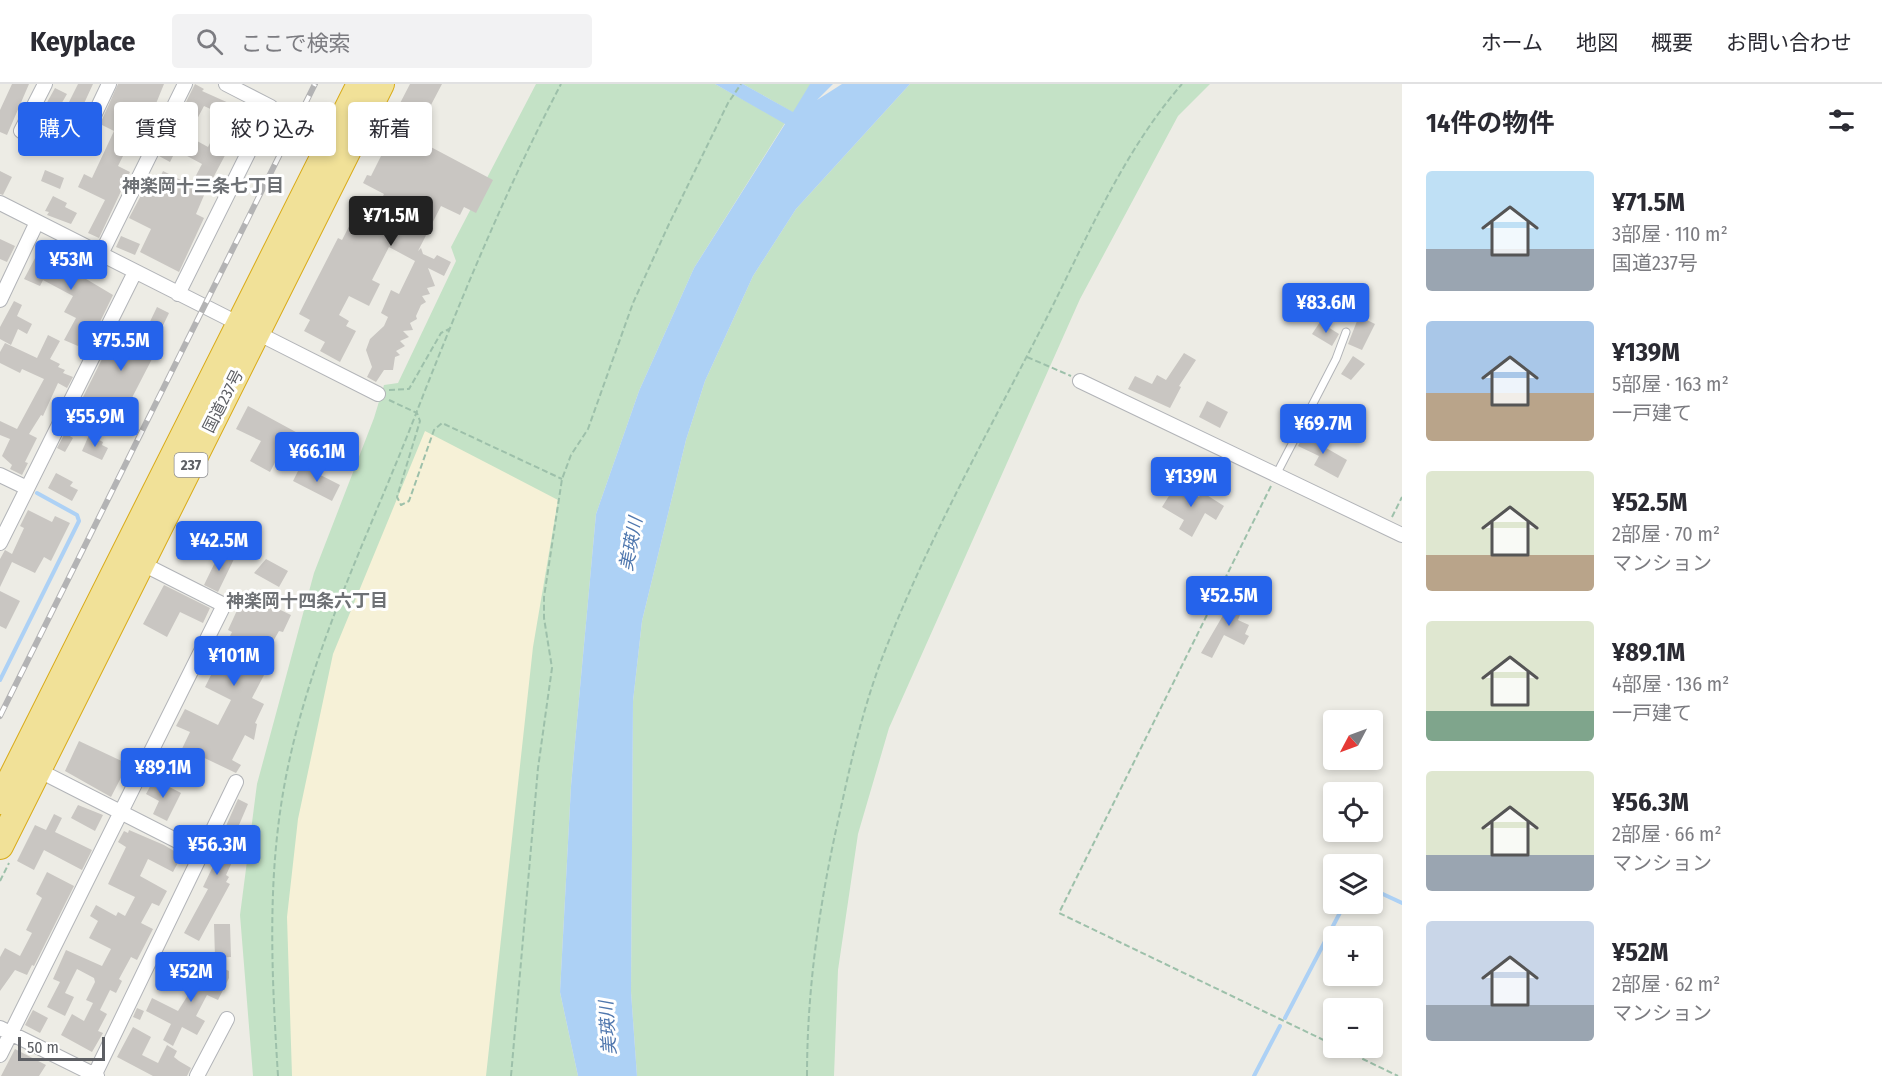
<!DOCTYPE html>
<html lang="ja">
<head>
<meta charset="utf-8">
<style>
  body { margin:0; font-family:"Fira Sans Condensed","Noto Sans JP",sans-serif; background:#f2f2f3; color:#2b2b33; height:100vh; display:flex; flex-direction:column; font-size:22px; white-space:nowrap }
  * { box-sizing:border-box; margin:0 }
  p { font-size:20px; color:#7c7c81 }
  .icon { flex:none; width:33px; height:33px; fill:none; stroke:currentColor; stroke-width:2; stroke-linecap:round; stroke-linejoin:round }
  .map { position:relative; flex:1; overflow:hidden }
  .side { display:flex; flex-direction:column; background:#fff; width:480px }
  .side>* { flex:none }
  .top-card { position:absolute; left:18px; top:18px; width:570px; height:54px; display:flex; gap:12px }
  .needle { width:39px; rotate:229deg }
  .fabs { position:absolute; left:1323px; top:626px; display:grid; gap:12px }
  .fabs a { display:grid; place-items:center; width:60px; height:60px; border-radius:6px; background:#fff; box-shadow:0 3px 9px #0003; font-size:30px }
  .scale { position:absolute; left:18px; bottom:15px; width:87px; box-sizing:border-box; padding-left:6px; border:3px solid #5d5f64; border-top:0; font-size:16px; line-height:21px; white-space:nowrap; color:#5d5f64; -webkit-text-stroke:4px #fff; paint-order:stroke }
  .price { position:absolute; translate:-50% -51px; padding:0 14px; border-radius:6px; background:#2563eb; color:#fff; font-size:20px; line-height:39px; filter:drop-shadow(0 2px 3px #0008) }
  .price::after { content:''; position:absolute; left:50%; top:36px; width:18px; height:14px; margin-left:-9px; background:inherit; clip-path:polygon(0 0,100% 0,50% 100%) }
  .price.on { background:#222; color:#fff }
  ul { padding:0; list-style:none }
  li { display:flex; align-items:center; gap:18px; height:150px; padding:0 24px }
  li span { display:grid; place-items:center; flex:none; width:168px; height:120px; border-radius:6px; color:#555 }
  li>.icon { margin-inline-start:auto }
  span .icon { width:72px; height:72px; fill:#fffc; stroke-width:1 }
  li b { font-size:26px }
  h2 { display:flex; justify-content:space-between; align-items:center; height:72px; padding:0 24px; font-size:26px }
  .chip { padding:0 21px; border-radius:6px; background:#fff; box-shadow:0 3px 9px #0003; font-size:21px; line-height:54px }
  .chip.on { background:#2563eb; color:#fff }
  header { display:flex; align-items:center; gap:36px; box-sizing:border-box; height:84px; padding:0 30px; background:#fff; border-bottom:2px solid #e1e1e2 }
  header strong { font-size:28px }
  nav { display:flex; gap:33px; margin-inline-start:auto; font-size:21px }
  .search { width:420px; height:54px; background:#f2f2f3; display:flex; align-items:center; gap:15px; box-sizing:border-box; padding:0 21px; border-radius:6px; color:#7c7c81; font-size:22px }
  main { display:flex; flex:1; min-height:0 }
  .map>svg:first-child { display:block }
</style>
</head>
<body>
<header>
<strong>Keyplace</strong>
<div class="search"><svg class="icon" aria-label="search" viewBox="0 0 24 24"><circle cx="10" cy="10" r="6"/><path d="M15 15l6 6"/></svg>ここで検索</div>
<nav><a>ホーム</a><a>地図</a><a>概要</a><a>お問い合わせ</a></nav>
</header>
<main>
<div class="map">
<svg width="1402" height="992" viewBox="0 0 1402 992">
  <rect width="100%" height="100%" fill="#edece5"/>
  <path fill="#c4e2c6" d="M536 0H715L785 39 694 184 639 307 596 430 571 702 560 908 578 992H253L240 831 257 700 314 489 374 334 384 301 398 299 456 177 451 163Z
    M743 0H810L811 1 794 29Z
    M910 0H1210L1178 32 1080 215 889 644 858 750 838 886 834 992H637L631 908 633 617 642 537 686 356 705 297 753 192 796 125Z"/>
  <path fill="#f6f1d7" d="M425 347 558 416 533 563 486 992H292L287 833 298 735 333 570Z"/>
  <path fill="#add1f5" d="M715 0H743L793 28 810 0H833L817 16 842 0H910L796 125 753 192 705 297 686 356 642 537 633 617 631 908 637 992H578L560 908 571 702 596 430 639 307 694 184 785 40Z"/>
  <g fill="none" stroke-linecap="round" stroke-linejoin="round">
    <path stroke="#add1f5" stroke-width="4" d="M0 596 79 437 77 431 37 409
      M1372 805 1402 819
      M1285 934 1345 819
      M1254 992 1280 942"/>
  </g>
  <path fill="#c9c6c2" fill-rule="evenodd" d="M12 0H29L7 51 0 48V26Z
    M78 0H93L81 26 68 20Z
    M118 0H164L144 49 141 48 133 64 128 62 118 82 130 88 99 154 88 149 105 116 78 103 84 90 92 94 114 47 100 40Z
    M195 0 204 5 202 7 251 29 246 39 250 41 239 66 230 62 205 109 196 130 204 134 179 188 140 168 151 145 129 134 147 100 155 104 163 87 191 101 202 80 176 66 170 78 159 72ZM204 22 232 35 224 51 216 47 208 63 188 52Z
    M410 0H442L422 38 397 25Z
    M55 4 67 10 45 48 35 40Z
    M395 44 493 96 476 129 464 123 460 131 441 122 418 167 421 164 423 170 434 175 437 171 451 178 444 192 428 184 435 202 427 204 430 210 422 212 426 218 421 221 416 232 417 235 410 239 413 246 403 247 409 253 400 257 405 262 396 267 400 271 395 273 393 286H384L376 298 367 293 372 283 366 266 370 255 384 242 388 233 381 229 391 206 399 210 415 177 389 163 372 196 380 200 369 222 349 212 339 231 349 237 346 242 356 247 340 278 320 267 325 258 304 247 310 236 299 230 338 154 342 156 357 127 372 135 384 110 363 99 367 91 371 92Z
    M45 86 64 94 60 105 41 97Z
    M0 87 12 93 3 111 0 110Z
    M53 112 67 119 65 123 77 129 71 140 47 131 49 128 45 127Z
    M121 152 140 160 135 171 116 163Z
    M0 155 15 162 7 178 0 175Z
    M47 159 54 162 50 169 73 181 71 186 113 211 99 240 92 237 78 262 64 256 76 234 64 228 73 212 43 196 40 202 24 195 42 161Z
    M14 217 22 221 17 232 32 240 27 250 18 245 11 261 0 255V243Z
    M157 223 169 229 156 256 163 260 156 274 153 273 120 337 97 325 90 341 73 333 114 251 132 260 139 247 144 250Z
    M1359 232 1375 240 1362 266 1348 260Z
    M1320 238 1339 250 1332 262 1312 250Z
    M48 251 60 257 50 275 60 280 58 283 65 286 63 289 73 293 67 304 58 299 43 332 41 331 29 350 37 354 25 378 28 379 22 391 10 385 12 381 2 372 10 355 0 351V337L17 345 44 295 22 285 20 289 0 279V268L5 259 37 274Z
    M1184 269 1196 276 1179 302 1181 303 1170 324 1128 305 1135 292 1152 300 1157 291 1166 296Z
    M1353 272 1365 280 1351 296 1341 290Z
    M1207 317 1228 328 1220 344 1199 333Z
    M248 322 316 359 306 380 281 367 270 388 250 377 261 357 236 345Z
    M1307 344 1318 350 1314 357 1347 376 1338 394 1314 381 1319 372 1298 362Z
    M65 349 73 354 65 368 57 364Z
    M89 351 103 358 102 361 108 364 102 376 82 367Z
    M301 381 340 401 332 417 293 397Z
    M1179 382 1187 386 1181 399 1173 395Z
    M56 389 73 398 70 402 78 406 72 417 48 404Z
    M1177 399 1199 413 1202 408 1224 422 1216 436 1205 429 1192 453 1179 445 1184 436 1162 423Z
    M28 426 52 438 55 432 70 439 51 477 44 473 35 489 12 478 0 503V475L5 466 12 470 24 444 20 442Z
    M220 468 234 475 218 508 204 501Z
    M266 475 288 487 279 503 254 489Z
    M164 501 210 524 203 539 180 528 167 553 143 540Z
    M0 507 20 517 6 545 0 542Z
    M245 509 291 531 283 548 279 547 267 568 274 572 252 614 264 620 255 639 257 640 254 656 245 651 232 676 241 681 236 689 194 669 184 688 165 677 171 664 180 669 190 648 176 642 185 625 218 641 231 616 205 603 212 589 216 591 226 570 222 568 232 548 228 546Z
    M1236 509 1246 515 1238 536 1249 541 1245 550 1249 552 1244 561 1224 551 1212 574 1201 569Z
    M79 657 128 680 111 713 65 687Z
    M154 695 181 709 167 737 153 730 159 717 146 710Z
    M238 715 248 720 227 769 235 772 226 791 229 793 226 798 230 800 199 857 184 849 208 805 203 803 214 780 210 778Z
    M78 721 103 731 95 747 71 734Z
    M54 730 62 734 55 748 92 766 82 786 44 766 34 786 17 777 35 741 46 746Z
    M129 746 164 761 179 770 176 775 179 777 173 788 148 775 140 792 167 807 159 822 152 819 141 839 153 845 137 876 131 873 119 895 122 897 116 909 110 906 100 926 107 930 98 947 103 949 92 968 61 951 72 930 84 937 93 919 86 916 95 898 94 894 77 885 65 909 74 913 65 932 47 923 60 898 53 895 66 866 102 882 111 865 89 854 98 837 90 832 96 821 116 832 118 828 125 832 135 813 108 800 126 763 118 758 124 747 128 749Z
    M47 788 74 802 34 882 32 881 27 891 15 886 0 907V873L5 864 20 872 32 849 26 846 42 814 36 810Z
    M214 840H230L231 873 215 874Z
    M212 879 229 887V894L218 916 207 911 196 932 205 937 197 951 182 943 173 962 163 956 171 940 146 927 152 914 178 927 193 903 190 902 197 887 200 889 203 883 209 886Z
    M137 924 144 927 140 936 133 933Z
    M33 926 48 934 40 949 25 941Z
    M133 943 151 953 142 971 158 979 167 961 177 967 174 973 179 977 191 984 187 992H153L117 973Z
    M15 965 46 981 39 992H1Z"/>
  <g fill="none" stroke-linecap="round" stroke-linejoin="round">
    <defs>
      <path id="lane" d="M1276 391 1336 275 1346 248"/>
      <path id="street" d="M45 0 21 47 48 62 89 42 109 0
        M0 119 378 310
        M101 170 185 0
        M178 210 271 23 226 0
        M0 216 37 138
        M1080 297 1402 451
        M0 391 27 404
        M0 459 135 188
        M34 684 201 769
        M0 944 97 992
        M0 971 224 521 137 477
        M94 992 236 698
        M197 992 227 935"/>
      <path id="highway" d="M0 717 360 0
        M0 762 381 0"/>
    </defs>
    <use href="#lane" stroke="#b2b4b8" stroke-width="9"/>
    <use href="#street" stroke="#b2b4b8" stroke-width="16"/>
    <use href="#highway" stroke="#d9ab19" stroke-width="28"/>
    <path stroke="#9dc0aa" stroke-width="2" stroke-dasharray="6 3" stroke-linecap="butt" d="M1027 273 1071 292
      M389 306 409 305 441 249 451 244
      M389 316 417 329 420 337 397 413 401 421 409 417 434 346 442 339 562 395
      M1271 402 1059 829 1334 961
      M1392 433 1402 413
      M0 797 9 779
      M1338 963 1398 992
      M278 992C272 897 267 803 283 709 306 574 368 454 417 327 460 217 506 105 561 0
      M511 992 538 684 552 584 544 534V513L562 395 571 371 588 345 633 219 669 140 728 19 741 0
      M807 992C807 899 821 810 842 719 853 668 865 618 884 569 928 456 987 350 1042 243 1084 161 1121 70 1182 0"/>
    <use href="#lane" stroke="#fff" stroke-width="7"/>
    <use href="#street" stroke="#fff" stroke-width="14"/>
    <use href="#highway" stroke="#f1e198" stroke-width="26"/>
    <defs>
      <path id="rail" d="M0 632 315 0"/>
    </defs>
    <use href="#rail" stroke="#b3b3b4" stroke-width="6"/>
    <use href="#rail" stroke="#fff" stroke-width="4" stroke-dasharray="11" stroke-linecap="butt"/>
  </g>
  <g text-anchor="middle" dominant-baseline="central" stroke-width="6" stroke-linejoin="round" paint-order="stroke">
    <rect fill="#fff" stroke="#8e8f92" stroke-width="1.5" x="174.5" y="369" width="33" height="24" rx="4.5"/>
    <g font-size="15" font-weight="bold" fill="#5d5f64">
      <text x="191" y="381">237</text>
    </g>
    <g font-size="16" fill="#5d5f64" stroke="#fff">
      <text transform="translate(223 317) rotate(-63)">国道237号</text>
    </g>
    <g font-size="18" font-weight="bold" fill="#6e7175" stroke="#fff">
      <text x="203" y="102">神楽岡十三条七丁目</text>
      <text x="307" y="517">神楽岡十四条六丁目</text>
    </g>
    <g font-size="18" font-style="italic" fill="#4f77ae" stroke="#fff">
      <text transform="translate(631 460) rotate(-79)">美瑛川</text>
      <text transform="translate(608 944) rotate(-94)">美瑛川</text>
    </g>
  </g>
</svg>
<div class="fabs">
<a><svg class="needle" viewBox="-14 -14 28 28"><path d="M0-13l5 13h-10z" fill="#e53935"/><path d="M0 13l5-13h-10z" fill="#7c7c81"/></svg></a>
<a><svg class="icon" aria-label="locate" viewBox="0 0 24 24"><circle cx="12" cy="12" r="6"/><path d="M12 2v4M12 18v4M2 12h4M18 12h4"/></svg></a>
<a><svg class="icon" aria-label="layers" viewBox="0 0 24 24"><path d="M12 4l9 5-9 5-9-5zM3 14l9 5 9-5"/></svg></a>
<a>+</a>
<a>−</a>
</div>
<div class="scale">50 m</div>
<b class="price on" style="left:391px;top:163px">¥71.5M</b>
<b class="price" style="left:71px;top:207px">¥53M</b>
<b class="price" style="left:1326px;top:250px">¥83.6M</b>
<b class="price" style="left:121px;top:288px">¥75.5M</b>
<b class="price" style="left:95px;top:364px">¥55.9M</b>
<b class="price" style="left:1323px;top:371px">¥69.7M</b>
<b class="price" style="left:317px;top:399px">¥66.1M</b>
<b class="price" style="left:1191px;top:424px">¥139M</b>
<b class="price" style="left:219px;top:488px">¥42.5M</b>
<b class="price" style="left:1229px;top:543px">¥52.5M</b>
<b class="price" style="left:234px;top:603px">¥101M</b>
<b class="price" style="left:163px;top:715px">¥89.1M</b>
<b class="price" style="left:217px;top:792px">¥56.3M</b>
<b class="price" style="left:191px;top:919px">¥52M</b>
<div class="top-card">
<a class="chip on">購入</a>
<a class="chip">賃貸</a>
<a class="chip">絞り込み</a>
<a class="chip">新着</a>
</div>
</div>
<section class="side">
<h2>14件の物件<svg class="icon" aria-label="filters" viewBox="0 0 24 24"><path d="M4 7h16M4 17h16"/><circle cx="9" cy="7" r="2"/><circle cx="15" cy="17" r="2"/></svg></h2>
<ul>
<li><span style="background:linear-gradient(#bfe0f5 65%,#9aa5b1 0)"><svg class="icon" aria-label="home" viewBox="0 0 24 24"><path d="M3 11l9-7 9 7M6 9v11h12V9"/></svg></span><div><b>¥71.5M</b><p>3部屋 · 110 m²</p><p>国道237号</p></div></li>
<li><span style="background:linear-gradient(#a9c7e8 60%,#b9a48a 0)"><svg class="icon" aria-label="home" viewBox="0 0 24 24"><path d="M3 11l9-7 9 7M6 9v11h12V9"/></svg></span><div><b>¥139M</b><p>5部屋 · 163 m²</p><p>一戸建て</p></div></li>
<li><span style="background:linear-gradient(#dfe7d0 70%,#b9a48a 0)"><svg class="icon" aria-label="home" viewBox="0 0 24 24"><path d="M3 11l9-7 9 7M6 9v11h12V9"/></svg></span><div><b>¥52.5M</b><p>2部屋 · 70 m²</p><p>マンション</p></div></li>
<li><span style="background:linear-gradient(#dfe7d0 75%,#7fa58c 0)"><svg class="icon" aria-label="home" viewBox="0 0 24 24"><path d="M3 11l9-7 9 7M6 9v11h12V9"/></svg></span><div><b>¥89.1M</b><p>4部屋 · 136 m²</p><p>一戸建て</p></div></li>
<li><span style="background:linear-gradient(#dfe7d0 70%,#9aa5b1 0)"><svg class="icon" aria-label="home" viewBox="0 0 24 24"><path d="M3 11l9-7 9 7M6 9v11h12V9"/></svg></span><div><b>¥56.3M</b><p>2部屋 · 66 m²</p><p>マンション</p></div></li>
<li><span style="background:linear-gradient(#c9d6e8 70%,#9aa5b1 0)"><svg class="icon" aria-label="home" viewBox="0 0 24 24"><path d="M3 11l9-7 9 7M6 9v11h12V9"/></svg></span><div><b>¥52M</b><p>2部屋 · 62 m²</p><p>マンション</p></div></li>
</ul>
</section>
</main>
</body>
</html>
